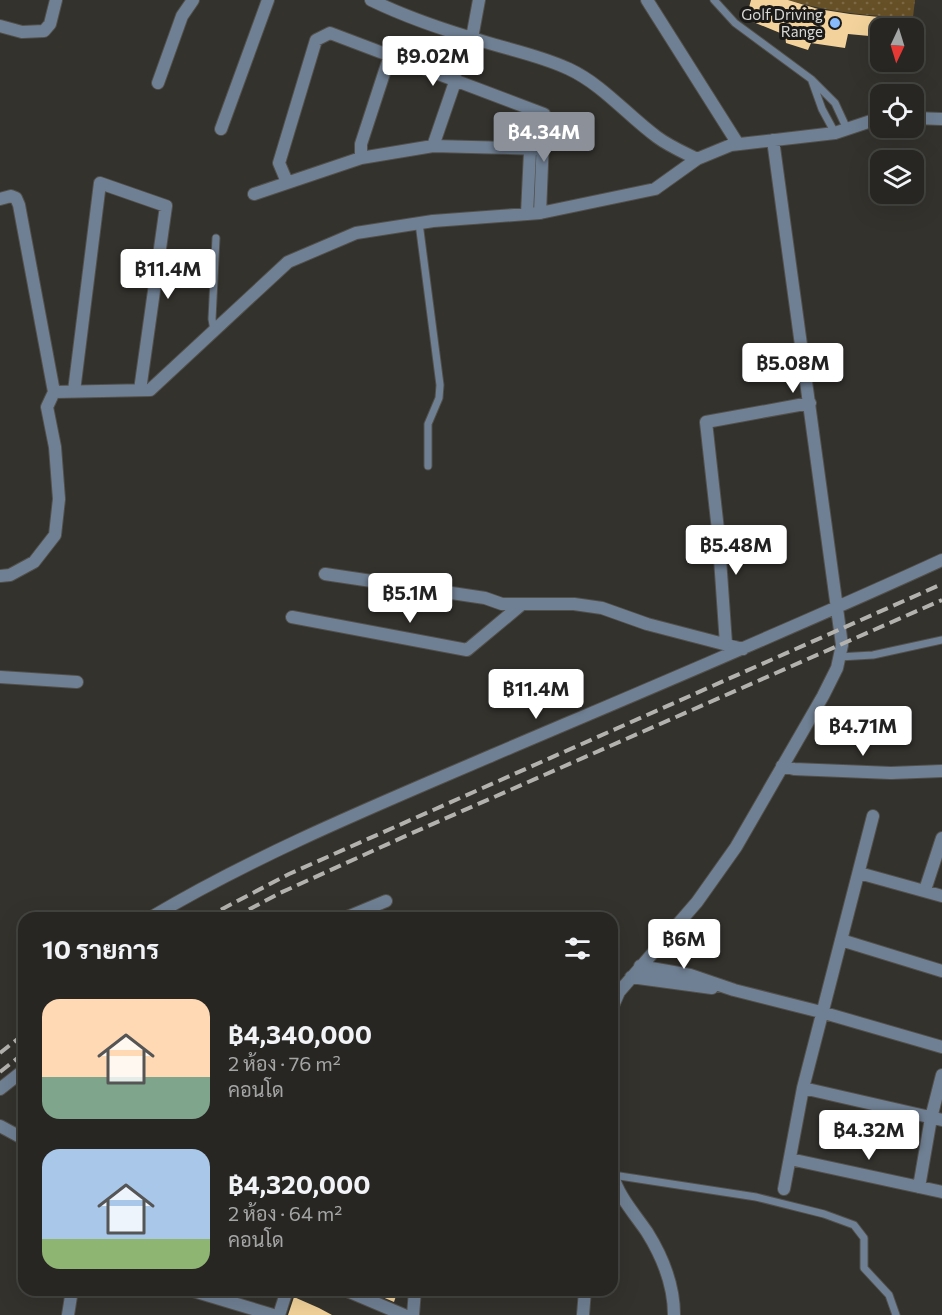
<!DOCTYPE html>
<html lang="th">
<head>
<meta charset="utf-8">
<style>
  body { margin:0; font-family:Commissioner,Sarabun,sans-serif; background:#33322f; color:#f1f3f6; height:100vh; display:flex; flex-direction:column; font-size:22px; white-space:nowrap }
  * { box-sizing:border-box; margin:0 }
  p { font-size:20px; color:#a4a5a5 }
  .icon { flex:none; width:33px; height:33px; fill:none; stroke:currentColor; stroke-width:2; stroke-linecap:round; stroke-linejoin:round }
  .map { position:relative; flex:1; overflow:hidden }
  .side { position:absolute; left:18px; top:912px; width:600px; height:384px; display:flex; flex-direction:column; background:#272622; border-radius:18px; box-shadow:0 6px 24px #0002,0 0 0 2px #434340 }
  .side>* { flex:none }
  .needle { width:39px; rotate:184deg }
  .controls { position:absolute; left:870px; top:18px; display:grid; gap:12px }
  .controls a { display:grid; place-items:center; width:54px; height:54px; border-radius:12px; background:#272622; box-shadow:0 6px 24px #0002,0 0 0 2px #434340; font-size:30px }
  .price { position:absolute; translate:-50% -51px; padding:0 14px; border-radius:6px; background:#fff; color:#222; font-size:20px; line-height:39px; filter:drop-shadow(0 2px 3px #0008) }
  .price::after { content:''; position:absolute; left:50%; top:36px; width:18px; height:14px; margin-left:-9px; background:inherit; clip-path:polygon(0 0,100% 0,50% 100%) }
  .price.selected { background:#8c9099; color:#fff }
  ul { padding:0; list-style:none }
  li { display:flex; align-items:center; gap:18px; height:150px; padding:0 24px }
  li span { display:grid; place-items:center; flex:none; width:168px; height:120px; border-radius:18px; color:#555 }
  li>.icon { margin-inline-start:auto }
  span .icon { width:72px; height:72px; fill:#fffc; stroke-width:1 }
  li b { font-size:26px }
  h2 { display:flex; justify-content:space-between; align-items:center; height:72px; padding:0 24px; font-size:26px }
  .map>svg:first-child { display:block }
</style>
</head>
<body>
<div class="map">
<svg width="942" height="1315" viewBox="0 0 942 1315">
  <defs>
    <pattern id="grass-dots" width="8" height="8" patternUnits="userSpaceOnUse" patternTransform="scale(1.5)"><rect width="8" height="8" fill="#665027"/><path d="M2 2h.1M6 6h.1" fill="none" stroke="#7b6846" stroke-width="1.8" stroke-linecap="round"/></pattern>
  </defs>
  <rect width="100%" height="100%" fill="#34322d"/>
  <path fill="url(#grass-dots)" d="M788 0H915L913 17C870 17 830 12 788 0Z"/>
  <path fill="#f3d39b" d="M751 0H788L818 9 850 14 879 17H913L915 28H880V37L848 34 845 48 811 43 808 50 786 43 785 35 746 19Z
    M366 1290H398L394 1302Z
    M294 1297 319 1308 332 1315H288Z"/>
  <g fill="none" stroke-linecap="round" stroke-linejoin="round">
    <defs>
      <path id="service" d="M714 0 735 23 811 79 835 103 847 129
        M812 81 822 109 835 133
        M419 223 440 385 439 398 428 424V466
        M214 330 212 319 216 238
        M839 657 873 655 942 640
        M613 1175 756 1197 824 1214 854 1225 864 1238V1268L889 1295 896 1315"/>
      <path id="minor" d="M371 0C406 17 444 30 482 41 511 50 542 56 569 69 603 85 627 115 657 137 669 146 683 152 697 159
        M647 0 738 144
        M0 26 22 32 44 31 50 24 56 0
        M472 38 479 0
        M158 83 182 16 193 0
        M914 118 942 119
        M221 129 268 0
        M433 146 456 79
        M361 158V144L390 55
        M287 182 279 163 316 40 330 33 544 114 540 213
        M254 194 361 158 433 146 542 149
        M0 199 11 196 16 198 19 205 54 392 47 407 55 447 59 499 55 535 34 562 10 575 0 576
        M527 214 532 110
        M74 391 100 183 166 206 140 390
        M54 392 150 390 288 262 356 233 433 221 540 213 655 189 697 159 731 145 835 133 880 118
        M325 574 485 598 502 604H574L602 608 647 624 743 649
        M292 617 467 650 521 605
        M726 644 718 530 706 422 810 403
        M0 677 77 682
        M782 766 794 769 891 773 942 771
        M859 873 942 896
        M925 890 942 838
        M150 918C259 853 377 805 493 755 643 691 794 628 942 560
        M345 918 386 901
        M841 940 942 971
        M640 966 690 975 734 990 821 1012 942 1047
        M631 977 712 988
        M612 1008 619 992 697 902 736 847 823 696 837 668 842 645 773 140
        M803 1088 942 1120
        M0 1089 24 1070
        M0 1126 24 1139
        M790 1159 942 1192
        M612 1173C618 1196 634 1213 647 1232 662 1256 674 1286 674 1315
        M919 1187 931 1118 942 1075
        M784 1189 803 1088 873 816
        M190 1290 273 1315
        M345 1290 404 1315
        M68 1315 72 1290
        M279 1315 287 1290
        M413 1315 415 1290
        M583 1315 585 1290"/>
    </defs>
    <use href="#service" stroke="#52504b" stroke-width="9"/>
    <use href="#minor" stroke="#52504b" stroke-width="14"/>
    <use href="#service" stroke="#708094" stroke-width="7"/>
    <use href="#minor" stroke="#708094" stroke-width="12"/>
    <path stroke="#b4b2af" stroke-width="4" stroke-dasharray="12 6" stroke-linecap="butt" d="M205 918 289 874 942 584
      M233 918 280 893 410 834 942 600
      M0 1053 24 1034
      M0 1072 24 1053"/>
  </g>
  <circle fill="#87bbfc" stroke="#1b1a18" stroke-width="2" cx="835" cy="23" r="6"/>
  <g text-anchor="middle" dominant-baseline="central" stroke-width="6" stroke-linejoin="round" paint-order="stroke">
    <g font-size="15" fill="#dad8d6" stroke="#1b1a18" text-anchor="end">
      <text x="823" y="14">Golf Driving<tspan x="823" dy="17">Range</tspan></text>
    </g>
  </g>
</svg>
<div class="controls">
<a><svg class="needle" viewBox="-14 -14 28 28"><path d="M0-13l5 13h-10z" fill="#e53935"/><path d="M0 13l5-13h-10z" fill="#a4a5a5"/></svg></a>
<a><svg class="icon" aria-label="locate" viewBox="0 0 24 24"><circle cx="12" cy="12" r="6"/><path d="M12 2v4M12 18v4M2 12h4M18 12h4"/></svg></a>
<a><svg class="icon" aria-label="layers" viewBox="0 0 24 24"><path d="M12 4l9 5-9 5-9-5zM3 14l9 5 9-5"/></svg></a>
</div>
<b class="price" style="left:433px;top:87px">฿9.02M</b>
<b class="price selected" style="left:544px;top:163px">฿4.34M</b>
<b class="price" style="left:168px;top:300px">฿11.4M</b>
<b class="price" style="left:793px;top:394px">฿5.08M</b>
<b class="price" style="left:736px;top:576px">฿5.48M</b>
<b class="price" style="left:410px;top:624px">฿5.1M</b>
<b class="price" style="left:536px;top:720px">฿11.4M</b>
<b class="price" style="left:863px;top:757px">฿4.71M</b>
<b class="price" style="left:684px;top:970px">฿6M</b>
<b class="price" style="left:869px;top:1161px">฿4.32M</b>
<section class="side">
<h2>10 รายการ<svg class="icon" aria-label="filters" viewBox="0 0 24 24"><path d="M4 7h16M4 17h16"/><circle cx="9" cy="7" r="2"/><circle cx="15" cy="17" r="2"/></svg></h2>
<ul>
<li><span style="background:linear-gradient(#ffd9b3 65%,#7fa58c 0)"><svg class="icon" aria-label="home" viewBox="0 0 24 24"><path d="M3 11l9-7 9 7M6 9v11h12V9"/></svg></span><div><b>฿4,340,000</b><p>2 ห้อง · 76 m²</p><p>คอนโด</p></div></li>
<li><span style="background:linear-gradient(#a9c7e8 75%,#8fb573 0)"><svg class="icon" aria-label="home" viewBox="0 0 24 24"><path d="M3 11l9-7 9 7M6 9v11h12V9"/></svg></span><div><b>฿4,320,000</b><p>2 ห้อง · 64 m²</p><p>คอนโด</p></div></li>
</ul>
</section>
</div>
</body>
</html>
